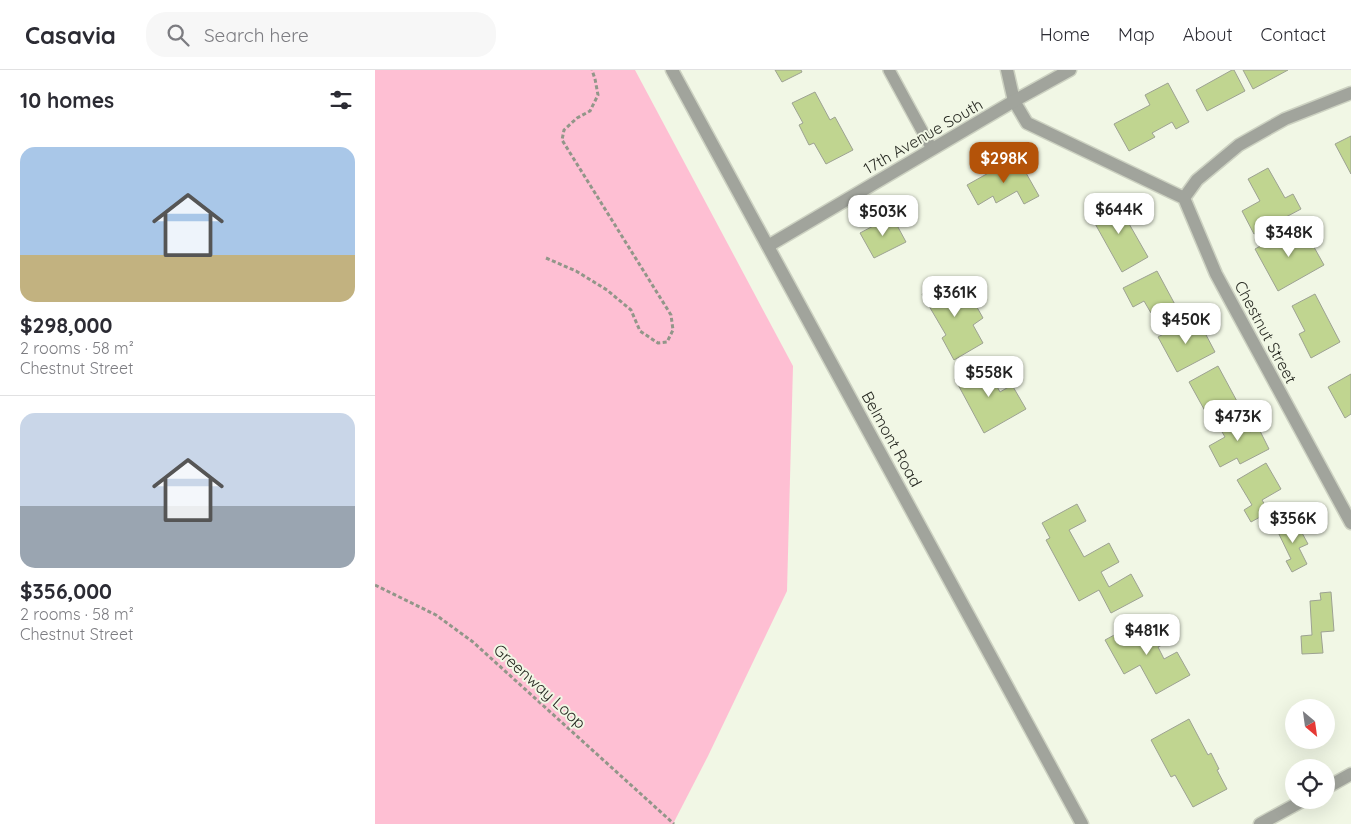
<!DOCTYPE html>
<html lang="en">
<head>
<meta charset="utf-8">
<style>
  body { margin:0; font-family:Quicksand,sans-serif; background:#f7f7f7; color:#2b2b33; height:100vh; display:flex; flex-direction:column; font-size:19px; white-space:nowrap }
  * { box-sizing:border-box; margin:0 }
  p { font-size:16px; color:#7c7c81 }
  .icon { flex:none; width:28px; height:28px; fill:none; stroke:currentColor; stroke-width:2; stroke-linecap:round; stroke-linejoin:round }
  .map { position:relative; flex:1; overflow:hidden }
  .panel { display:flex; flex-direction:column; background:#fff; width:375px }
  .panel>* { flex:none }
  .needle { width:32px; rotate:151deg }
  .tools { position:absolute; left:910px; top:629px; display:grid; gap:10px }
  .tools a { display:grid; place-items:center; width:50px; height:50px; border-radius:50%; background:#fff; box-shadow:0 5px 20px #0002; font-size:25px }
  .price { position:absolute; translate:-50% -42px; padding:0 11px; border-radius:10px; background:#fff; color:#222; font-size:16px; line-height:32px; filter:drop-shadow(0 1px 2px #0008) }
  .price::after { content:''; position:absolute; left:50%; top:30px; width:15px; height:11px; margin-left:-8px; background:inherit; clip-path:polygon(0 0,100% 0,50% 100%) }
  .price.on { background:#b45309; color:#fff }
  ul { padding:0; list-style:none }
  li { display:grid; align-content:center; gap:10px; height:265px; padding:0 20px }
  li+li { border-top:1px solid #e1e1e2 }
  li span { display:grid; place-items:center; height:155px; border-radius:15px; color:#555 }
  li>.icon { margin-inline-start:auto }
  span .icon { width:90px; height:90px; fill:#fffc; stroke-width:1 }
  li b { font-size:21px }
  h2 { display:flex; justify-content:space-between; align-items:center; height:60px; padding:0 20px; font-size:21px }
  header { display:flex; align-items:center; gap:30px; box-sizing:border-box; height:70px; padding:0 25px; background:#fff; border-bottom:1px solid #e1e1e2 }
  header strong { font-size:24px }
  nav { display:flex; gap:28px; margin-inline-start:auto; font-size:18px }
  .search { width:350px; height:45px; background:#f7f7f7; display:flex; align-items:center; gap:12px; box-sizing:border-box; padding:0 18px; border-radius:20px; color:#7c7c81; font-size:19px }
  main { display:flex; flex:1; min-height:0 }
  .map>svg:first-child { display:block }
</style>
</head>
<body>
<header>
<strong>Casavia</strong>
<div class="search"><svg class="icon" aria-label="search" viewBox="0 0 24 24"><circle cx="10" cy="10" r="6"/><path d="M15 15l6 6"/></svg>Search here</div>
<nav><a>Home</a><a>Map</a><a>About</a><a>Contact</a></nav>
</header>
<main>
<section class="panel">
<h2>10 homes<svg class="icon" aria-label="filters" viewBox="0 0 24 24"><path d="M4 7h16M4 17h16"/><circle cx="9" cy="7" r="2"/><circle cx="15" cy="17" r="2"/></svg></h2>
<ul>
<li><span style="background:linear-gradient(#a9c7e8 70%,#c2b280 0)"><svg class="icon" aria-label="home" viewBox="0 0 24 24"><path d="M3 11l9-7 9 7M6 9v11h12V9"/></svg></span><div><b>$298,000</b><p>2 rooms · 58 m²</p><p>Chestnut Street</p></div></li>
<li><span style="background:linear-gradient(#c9d6e8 60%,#9aa5b1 0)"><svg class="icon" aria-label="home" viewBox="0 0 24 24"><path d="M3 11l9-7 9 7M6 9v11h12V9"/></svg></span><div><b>$356,000</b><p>2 rooms · 58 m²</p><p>Chestnut Street</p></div></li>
</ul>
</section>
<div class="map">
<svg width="976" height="754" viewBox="0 0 976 754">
  <rect width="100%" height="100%" fill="#f1f7e5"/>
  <path fill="#febfd3" d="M0 0H260L418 296 412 521 333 686 298 754H0Z"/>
  <path fill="#c0d590" stroke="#9da292" d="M400 0H426L427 2 407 12Z
    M857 0H859L870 21 832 41 821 20Z
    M868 0H913L878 19Z
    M793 13 814 52 801 59 797 52 777 63 780 67 754 81 739 54 775 35 770 25Z
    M440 22 455 50 460 47 478 80 451 94 439 73 434 75 424 55 428 53 417 33Z
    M976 66V104L960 74Z
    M642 87 664 126 649 134 642 121 621 133 618 126 603 135 592 115Z
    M893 98 910 128 918 124 926 139 879 164 867 141 885 131 873 109Z
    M737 124 773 187 747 202 718 150 731 142 725 131Z
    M517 146 531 172 499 188 485 163Z
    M922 156 930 172 935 170 949 195 903 221 880 179Z
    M782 201 804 242 788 251 782 240 776 243 769 231 758 237 748 218Z
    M574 209 585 228 594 223 608 248 598 255 608 273 579 290 567 268 571 265 547 224Z
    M940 224 965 272 936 288 924 264 930 261 917 236Z
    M818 248 826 263 829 261 840 282 802 302 783 267Z
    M609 293 625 322 637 315 651 339 609 363 580 309Z
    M843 296 864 335 835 350 814 312Z
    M976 304V344L970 348 953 317Z
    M865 343 875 362 883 357 894 379 865 394 862 388 845 397 834 376 850 367 843 355Z
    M891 393 906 419 887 430 894 442 876 452 869 440 877 435 862 410Z
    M702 434 711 451 694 460 709 487 734 473 744 492 726 502 734 517 756 504 768 526 736 543 724 520 704 531 671 470 675 468 667 453Z
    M919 448 933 474 924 478 932 494 917 502 911 491 916 489 901 458Z
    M956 522 959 561 946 562 948 583 927 584 926 566 937 565 935 531 946 530 945 523Z
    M767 550 773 560 782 555 791 573 783 577 789 589 802 582 815 605 781 624 765 595 749 604 730 570Z
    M814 649 833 685 836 683 844 699 842 700 852 719 818 737 800 705 796 707 776 670Z"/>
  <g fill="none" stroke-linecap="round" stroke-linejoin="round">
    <defs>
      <path id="service" d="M514 0 557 79"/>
      <path id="minor" d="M632 0 639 31 652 53 809 128 841 204 976 453
        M809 128 822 110 864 75 910 49 976 23
        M951 718 976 704
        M885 754 929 730"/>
      <path id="tertiary" d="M297 0 707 754
        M393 176 639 31 695 0"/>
    </defs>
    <use href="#service" stroke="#cdd2c2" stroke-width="14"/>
    <use href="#minor" stroke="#cdd2c2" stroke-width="15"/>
    <use href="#tertiary" stroke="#cdd2c2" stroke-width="15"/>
    <path stroke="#929689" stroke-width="3" stroke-dasharray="4 2.5" stroke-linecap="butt" d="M171 188 201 201 232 220 256 240 265 261 283 273 292 272 298 260 296 245 187 70 189 60 202 48 215 41 223 25 220 9 217 0
      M0 515 61 545 98 572 299 754"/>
    <use href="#service" stroke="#a1a49c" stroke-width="11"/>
    <use href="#minor" stroke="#a1a49c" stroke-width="12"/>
    <use href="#tertiary" stroke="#a1a49c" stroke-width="12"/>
  </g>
  <g text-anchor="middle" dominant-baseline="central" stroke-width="4" stroke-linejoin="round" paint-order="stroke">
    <g font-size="16" fill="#272922" stroke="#f1f7e5">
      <text transform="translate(548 66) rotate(-30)">17th Avenue South</text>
      <text transform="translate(891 262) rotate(62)">Chestnut Street</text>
      <text transform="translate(517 369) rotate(61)">Belmont Road</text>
      <text transform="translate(165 616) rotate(42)">Greenway Loop</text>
    </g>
  </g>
</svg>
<div class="tools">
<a><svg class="needle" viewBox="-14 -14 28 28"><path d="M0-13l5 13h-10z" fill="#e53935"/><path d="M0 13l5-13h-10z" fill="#7c7c81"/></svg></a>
<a><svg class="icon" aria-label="locate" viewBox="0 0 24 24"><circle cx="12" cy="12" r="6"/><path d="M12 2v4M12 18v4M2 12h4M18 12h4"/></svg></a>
</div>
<b class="price on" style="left:629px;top:114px">$298K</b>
<b class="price" style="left:744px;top:165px">$644K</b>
<b class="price" style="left:508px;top:167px">$503K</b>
<b class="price" style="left:914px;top:188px">$348K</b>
<b class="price" style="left:580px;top:248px">$361K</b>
<b class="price" style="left:811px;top:275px">$450K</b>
<b class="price" style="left:614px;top:328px">$558K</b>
<b class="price" style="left:863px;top:372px">$473K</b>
<b class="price" style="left:918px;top:474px">$356K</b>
<b class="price" style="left:772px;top:586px">$481K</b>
</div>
</main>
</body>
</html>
